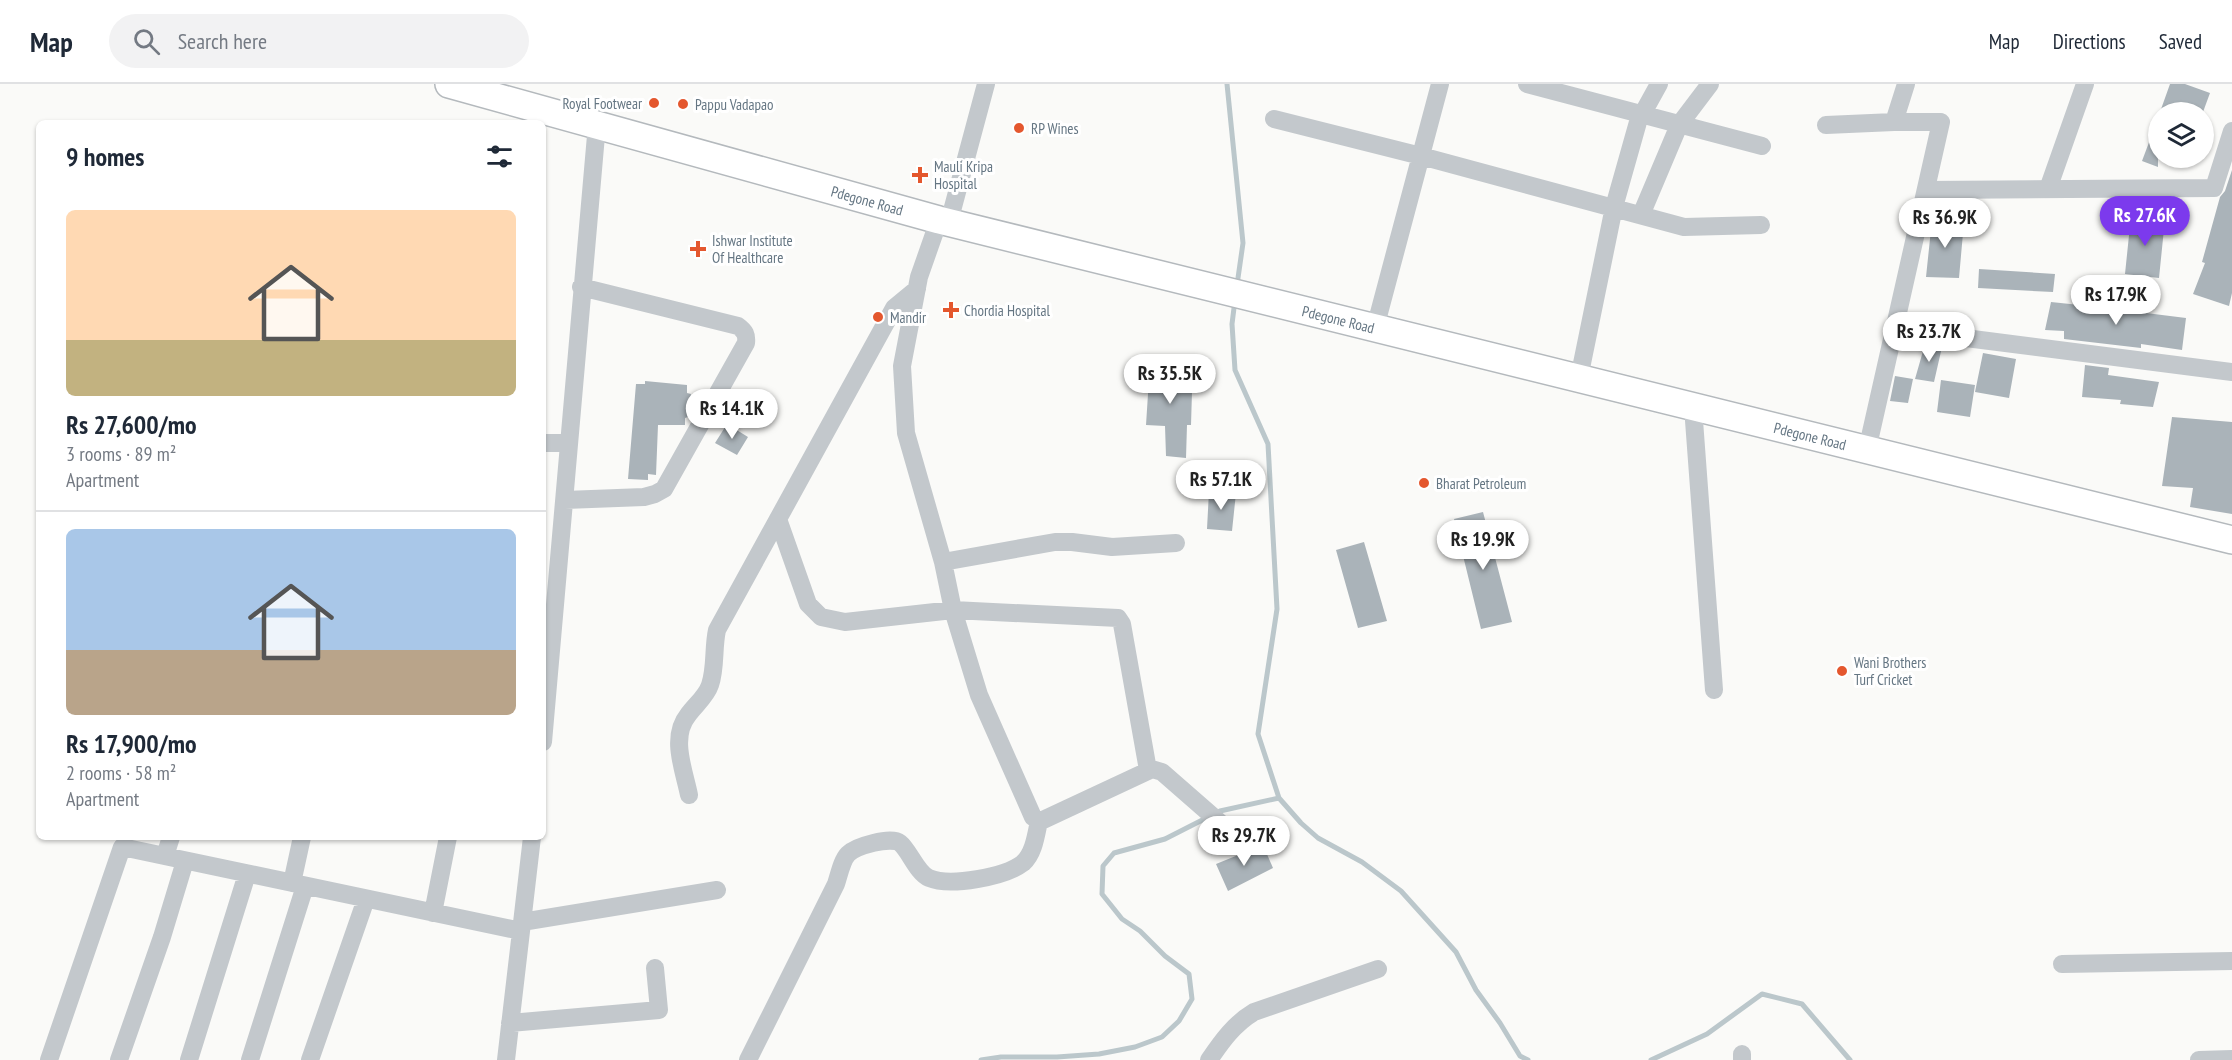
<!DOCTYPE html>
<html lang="en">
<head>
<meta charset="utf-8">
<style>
  body { margin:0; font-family:"PT Sans Narrow",sans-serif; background:#f2f2f3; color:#1f2937; height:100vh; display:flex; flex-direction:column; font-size:22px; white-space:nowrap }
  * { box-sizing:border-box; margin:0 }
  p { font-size:20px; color:#747a83 }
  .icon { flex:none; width:33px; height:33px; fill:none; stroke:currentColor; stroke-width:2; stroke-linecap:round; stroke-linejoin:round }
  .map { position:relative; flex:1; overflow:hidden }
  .sheet { position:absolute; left:36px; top:36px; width:510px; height:720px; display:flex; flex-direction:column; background:#fff; border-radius:9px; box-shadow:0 2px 4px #0004 }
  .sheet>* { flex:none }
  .buttons { position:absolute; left:2148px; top:18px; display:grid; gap:12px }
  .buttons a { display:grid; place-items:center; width:66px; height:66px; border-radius:50%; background:#fff; box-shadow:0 2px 4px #0004; font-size:30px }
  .price { position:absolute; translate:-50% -51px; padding:0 14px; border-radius:21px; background:#fff; color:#222; font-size:20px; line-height:39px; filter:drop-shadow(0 2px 3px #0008) }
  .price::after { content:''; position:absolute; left:50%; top:36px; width:18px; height:14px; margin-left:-9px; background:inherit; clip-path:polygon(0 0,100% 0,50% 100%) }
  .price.active { background:#7c3aed; color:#fff }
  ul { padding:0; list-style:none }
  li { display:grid; align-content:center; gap:12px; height:318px; padding:0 30px }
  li+li { border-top:2px solid #e0e1e3 }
  li span { display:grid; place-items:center; height:186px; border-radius:9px; color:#555 }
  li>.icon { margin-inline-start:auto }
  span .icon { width:108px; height:108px; fill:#fffc; stroke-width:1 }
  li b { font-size:26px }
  h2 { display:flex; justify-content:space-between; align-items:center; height:72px; padding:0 30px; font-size:26px }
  header { display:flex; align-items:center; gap:36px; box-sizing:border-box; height:84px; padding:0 30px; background:#fff; border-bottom:2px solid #e0e1e3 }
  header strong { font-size:28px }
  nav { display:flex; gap:33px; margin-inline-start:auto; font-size:21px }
  .search { width:420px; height:54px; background:#f2f2f3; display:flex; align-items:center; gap:15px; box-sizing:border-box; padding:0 21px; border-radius:33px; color:#747a83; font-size:22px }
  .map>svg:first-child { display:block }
</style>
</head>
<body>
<header>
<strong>Map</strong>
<div class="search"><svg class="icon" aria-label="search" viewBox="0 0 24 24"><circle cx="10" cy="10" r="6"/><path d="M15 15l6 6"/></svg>Search here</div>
<nav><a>Map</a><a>Directions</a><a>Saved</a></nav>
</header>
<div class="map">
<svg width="2232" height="976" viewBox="0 0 2232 976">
  <rect width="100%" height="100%" fill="#fafaf8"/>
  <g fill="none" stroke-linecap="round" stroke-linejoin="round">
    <path stroke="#bbc7cb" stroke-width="5" d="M1227 0 1243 159 1237 201
      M1235 216 1232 240 1235 286 1268 360 1277 525 1258 650 1279 714 1301 739 1318 754 1362 778 1401 807 1456 868 1476 906 1500 939 1520 972 1528 976
      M981 976 1001 973H1057L1099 970 1135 963 1162 953 1179 937 1192 915 1189 890 1165 872 1140 847 1122 835 1102 810 1103 782 1114 769 1165 755 1220 727 1279 714
      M1651 976 1707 950 1762 910 1802 920 1850 976"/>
  </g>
  <path fill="#aab3b9" d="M2170 0H2185L2210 9 2203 28H2160Z
    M2157 37H2158V83L2142 77Z
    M2232 86V209L2229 222 2193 210 2205 179 2202 178 2220 113 2225 107Z
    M2131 132 2165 135 2159 194 2125 190Z
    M1932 136 1964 138 1959 194 1926 193Z
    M1979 185 2055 190 2053 208 1978 204Z
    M2051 218 2089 222 2088 223 2128 224 2146 227V229L2186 234 2182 266 2141 260V264L2064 255V247L2045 246Z
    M1925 260 1942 263 1934 298 1915 295Z
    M1983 269 2016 275 2009 314 1975 308Z
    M1150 279H1188L1184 300 1192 308 1191 341H1187L1186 374 1166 372 1165 342 1146 341Z
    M2085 281 2109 284 2108 291 2159 298 2153 323 2120 320 2121 316 2082 313Z
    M1895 292 1913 295 1908 319 1890 317Z
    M1941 296 1975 301 1970 333 1937 328Z
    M645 297 687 301V309L691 310 688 333 685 334V341H658L656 391 648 390V396L628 395 636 300H645Z
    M2172 333 2232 338V430L2190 423 2193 404 2162 402Z
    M727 340 748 353 737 371 715 359Z
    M1209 407 1236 409 1232 447 1207 445Z
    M1483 428 1512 538 1481 545 1454 435Z
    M1364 458 1387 537 1358 544 1336 466Z
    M1263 761 1273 784 1228 807 1216 780Z"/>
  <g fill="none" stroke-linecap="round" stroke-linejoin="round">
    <defs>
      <g id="highway">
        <path id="s1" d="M449 0 939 136 2232 456"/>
      </g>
    </defs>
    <use href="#highway" stroke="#b4b9bd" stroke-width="30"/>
    <path stroke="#c3c8cc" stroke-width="18" d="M1527 0 1762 62
      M1274 35 1421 72 1684 143 1761 141
      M1826 41 1894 38
      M2048 105 2085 0
      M1926 106 2214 104 2232 47
      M1641 131 1679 41 1710 0
      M939 136 919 193 902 282 906 349 943 478 953 526 979 611 1033 733 1039 737 1043 736 1152 685 1162 688 1241 757
      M949 138 986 0
      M1375 244 1440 0
      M1895 245 2232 288
      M1579 294 1614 123 1638 38 1659 0
      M1693 323 1714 606
      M543 359H569
      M1867 366 1941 38H1894L1906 0
      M565 416 644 413 655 410 664 405 746 259C747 251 745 247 738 242L581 203
      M778 435 808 520 821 533 845 538 953 526 1118 534 1122 540 1148 686
      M943 478 1055 458H1072L1112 463 1176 459
      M543 658 597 40
      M689 711C684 686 670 653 688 631 695 621 706 613 710 601 716 584 713 564 717 546L894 224 917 205
      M165 772 171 753
      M292 799 302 753
      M433 829 448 753
      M522 838 717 806
      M2062 880 2232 877
      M510 939 659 926 655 884
      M1742 970V976
      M49 976 122 763 521 847
      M119 976 162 853 185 777
      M189 976 247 790
      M250 976 305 802
      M310 976 366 815
      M506 976 532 753
      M748 976 836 800C839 791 842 776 848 770 856 762 891 752 900 759 909 766 917 789 929 794 950 803 1005 793 1023 779 1034 769 1036 751 1039 737
      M1209 976C1222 957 1234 940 1254 928L1378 885
      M2199 976 2232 975"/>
    <use href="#highway" stroke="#fff" stroke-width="27"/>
  </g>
  <g fill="#e4572e" stroke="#fff" stroke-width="2">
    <circle cx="654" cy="19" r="6"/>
    <circle cx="683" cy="20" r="6"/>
    <circle cx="1019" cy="44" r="6"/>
    <path d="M917 82h6v6h6v6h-6v6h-6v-6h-6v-6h6z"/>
    <path d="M695 156h6v6h6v6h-6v6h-6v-6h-6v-6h6z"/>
    <path d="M948 217h6v6h6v6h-6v6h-6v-6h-6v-6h6z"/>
    <circle cx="878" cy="233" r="6"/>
    <circle cx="1424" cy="399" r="6"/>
    <circle cx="1842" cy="587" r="6"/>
  </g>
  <g text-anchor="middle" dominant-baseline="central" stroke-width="6" stroke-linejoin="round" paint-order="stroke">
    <g font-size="15" fill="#657683" stroke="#fff" text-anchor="start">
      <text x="642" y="19" text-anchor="end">Royal Footwear</text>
      <text x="695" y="20">Pappu Vadapao</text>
      <text x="1031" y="44">RP Wines</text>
      <text x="934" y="82">Mauli Kripa<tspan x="934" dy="17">Hospital</tspan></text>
      <text x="712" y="156">Ishwar Institute<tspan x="712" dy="17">Of Healthcare</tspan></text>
      <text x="964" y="226">Chordia Hospital</text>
      <text x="890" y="233">Mandir</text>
      <text x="1436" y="399">Bharat Petroleum</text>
      <text x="1854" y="578">Wani Brothers<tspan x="1854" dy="17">Turf Cricket</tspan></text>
    </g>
    <g font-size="15" fill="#657683" stroke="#fff">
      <text stroke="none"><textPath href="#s1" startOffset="434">Pdegone Road</textPath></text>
      <text stroke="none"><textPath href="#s1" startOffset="920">Pdegone Road</textPath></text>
      <text stroke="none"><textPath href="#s1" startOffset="1406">Pdegone Road</textPath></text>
    </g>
  </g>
</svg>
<div class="buttons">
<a><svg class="icon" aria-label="layers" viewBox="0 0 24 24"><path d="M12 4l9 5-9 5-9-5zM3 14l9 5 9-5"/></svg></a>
</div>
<b class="price active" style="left:2145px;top:163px">Rs 27.6K</b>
<b class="price" style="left:1945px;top:165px">Rs 36.9K</b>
<b class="price" style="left:2116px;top:242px">Rs 17.9K</b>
<b class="price" style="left:1929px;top:279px">Rs 23.7K</b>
<b class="price" style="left:1170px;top:321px">Rs 35.5K</b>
<b class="price" style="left:732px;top:356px">Rs 14.1K</b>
<b class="price" style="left:1221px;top:427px">Rs 57.1K</b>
<b class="price" style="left:1483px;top:487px">Rs 19.9K</b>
<b class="price" style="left:1244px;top:783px">Rs 29.7K</b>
<section class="sheet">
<h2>9 homes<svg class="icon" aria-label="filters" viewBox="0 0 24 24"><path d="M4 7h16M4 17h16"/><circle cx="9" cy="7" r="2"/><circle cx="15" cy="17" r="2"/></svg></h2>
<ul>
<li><span style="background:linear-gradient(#ffd9b3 70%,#c2b280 0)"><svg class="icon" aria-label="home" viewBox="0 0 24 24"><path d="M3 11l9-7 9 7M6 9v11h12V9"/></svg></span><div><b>Rs 27,600/mo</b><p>3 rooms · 89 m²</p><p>Apartment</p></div></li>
<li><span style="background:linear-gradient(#a9c7e8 65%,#b9a48a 0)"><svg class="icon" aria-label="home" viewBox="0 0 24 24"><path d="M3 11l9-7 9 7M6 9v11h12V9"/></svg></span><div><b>Rs 17,900/mo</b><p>2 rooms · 58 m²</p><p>Apartment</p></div></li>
</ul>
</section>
</div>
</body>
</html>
